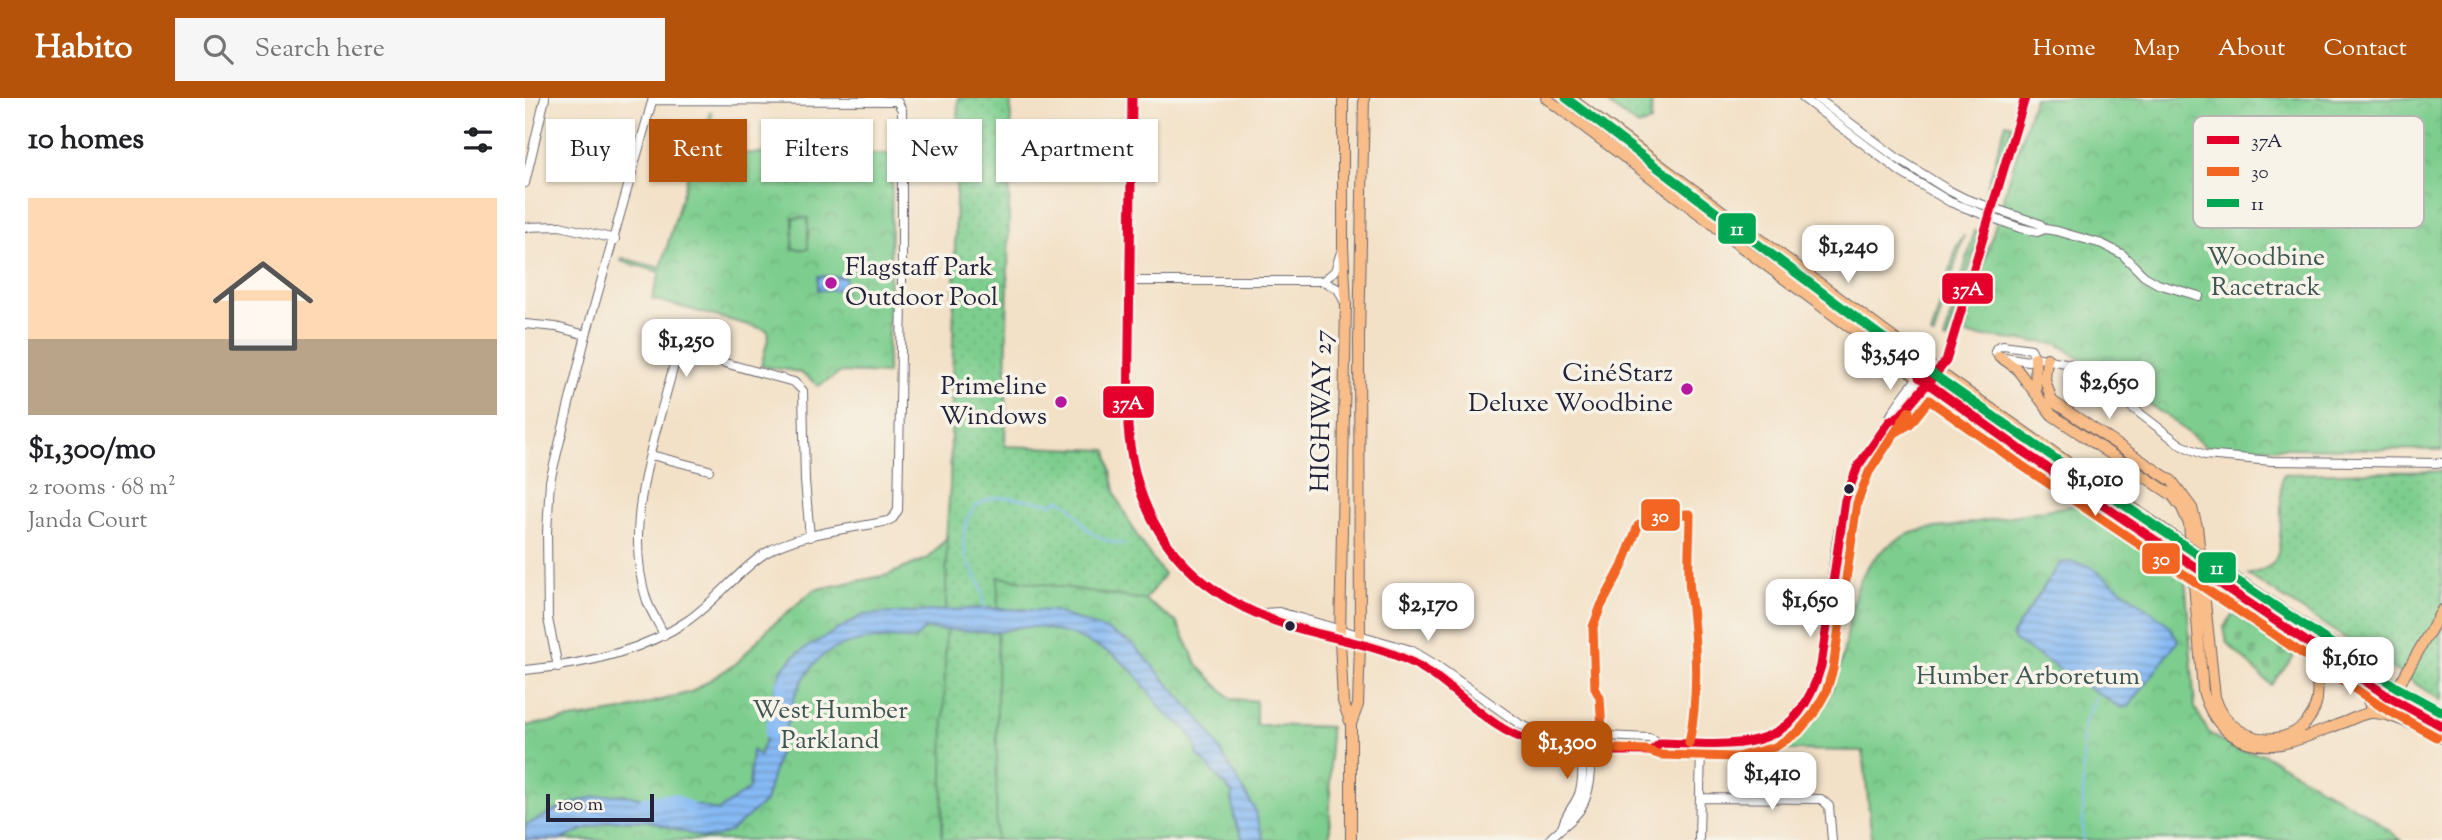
<!DOCTYPE html>
<html lang="en">
<head>
<meta charset="utf-8">
<style>
  body { margin:0; font-family:"Sorts Mill Goudy",serif; background:#f6f6f6; color:#202124; height:100vh; display:flex; flex-direction:column; font-size:26px; white-space:nowrap }
  * { box-sizing:border-box; margin:0 }
  p { font-size:23px; color:#757577 }
  .icon { flex:none; width:38px; height:38px; fill:none; stroke:currentColor; stroke-width:2; stroke-linecap:round; stroke-linejoin:round }
  .map { position:relative; flex:1; overflow:hidden }
  .side { display:flex; flex-direction:column; background:#fff; width:525px }
  .side>* { flex:none }
  .top-card { position:absolute; left:21px; top:21px; width:665px; height:63px; display:flex; gap:14px }
  .scale { position:absolute; left:21px; bottom:18px; width:108px; box-sizing:border-box; padding-left:7px; border:4px solid #22223b; border-top:0; font-size:19px; line-height:24px; white-space:nowrap; color:#22223b; -webkit-text-stroke:5px #f7f3e8; paint-order:stroke }
  .price { position:absolute; translate:-50% -60px; padding:0 16px; border-radius:14px; background:#fff; color:#222; font-size:23px; line-height:46px; filter:drop-shadow(0 2px 4px #0008) }
  .price::after { content:''; position:absolute; left:50%; top:42px; width:21px; height:16px; margin-left:-10px; background:inherit; clip-path:polygon(0 0,100% 0,50% 100%) }
  .price.selected { background:#b45309; color:#fff }
  ul { padding:0; list-style:none }
  li { display:grid; align-content:center; gap:14px; height:371px; padding:0 28px }
  li+li { border-top:2px solid #e0e0e0 }
  li span { display:grid; place-items:center; height:217px; border-radius:0px; color:#555 }
  li>.icon { margin-inline-start:auto }
  span .icon { width:126px; height:126px; fill:#fffc; stroke-width:1 }
  li b { font-size:30px }
  h2 { display:flex; justify-content:space-between; align-items:center; height:84px; padding:0 28px; font-size:30px }
  .pill { padding:0 24px; border-radius:0px; background:#fff; box-shadow:0 2px 5px #0004; font-size:24px; line-height:63px }
  .pill.selected { background:#b45309; color:#fff }
  header { display:flex; align-items:center; gap:42px; box-sizing:border-box; height:98px; padding:0 35px; background:#b45309; color:#fff }
  header strong { font-size:33px }
  nav { display:flex; gap:38px; margin-inline-start:auto; font-size:24px }
  .search { width:490px; height:63px; background:#f6f6f6; display:flex; align-items:center; gap:18px; box-sizing:border-box; padding:0 24px; border-radius:0px; color:#757577; font-size:26px }
  main { display:flex; flex:1; min-height:0 }
  .map>svg:first-child { display:block }
</style>
</head>
<body>
<header>
<strong>Habito</strong>
<div class="search"><svg class="icon" aria-label="search" viewBox="0 0 24 24"><circle cx="10" cy="10" r="6"/><path d="M15 15l6 6"/></svg>Search here</div>
<nav><a>Home</a><a>Map</a><a>About</a><a>Contact</a></nav>
</header>
<main>
<section class="side">
<h2>10 homes<svg class="icon" aria-label="filters" viewBox="0 0 24 24"><path d="M4 7h16M4 17h16"/><circle cx="9" cy="7" r="2"/><circle cx="15" cy="17" r="2"/></svg></h2>
<ul>
<li><span style="background:linear-gradient(#ffd9b3 65%,#b9a48a 0)"><svg class="icon" aria-label="home" viewBox="0 0 24 24"><path d="M3 11l9-7 9 7M6 9v11h12V9"/></svg></span><div><b>$1,300/mo</b><p>2 rooms · 68 m²</p><p>Janda Court</p></div></li>
</ul>
</section>
<div class="map">
<svg width="1917" height="742" viewBox="0 0 1917 742">
  <defs>
    <pattern id="grass-dots" width="8" height="8" patternUnits="userSpaceOnUse" patternTransform="scale(1.75)"><rect width="8" height="8" fill="#7dce8e"/><path d="M2 2h.1M6 6h.1" fill="none" stroke="#6cb17b" stroke-width="1.8" stroke-linecap="round"/></pattern>
    <pattern id="cemetery-stones" width="16" height="16" patternUnits="userSpaceOnUse" patternTransform="scale(1.75)"><rect width="16" height="16" fill="#7dce8e"/><path d="M2 7V4a2 2 0 0 1 4 0v3zM10 15v-3a2 2 0 0 1 4 0v3z" fill="#6cb17b"/></pattern>
    <pattern id="park-crowns" width="20" height="18" patternUnits="userSpaceOnUse" patternTransform="scale(1.75)"><rect width="20" height="18" fill="#7dce8e"/><path d="M2 6a3 3 0 1 1 6 0M12 15a3 3 0 1 1 6 0" fill="none" stroke="#6cb17b"/></pattern>
    <pattern id="water-rules" width="6" height="5" patternUnits="userSpaceOnUse" patternTransform="scale(1.75)"><rect width="6" height="5" fill="#86baf4"/><path d="M0 2.5h6" fill="none" stroke="#6d97c7"/></pattern>
  </defs>
  <rect width="100%" height="100%" fill="#f7f3e8"/>
  <filter id="ink" filterUnits="userSpaceOnUse"><feTurbulence type="fractalNoise" baseFrequency=".0143" numOctaves="2"/><feDisplacementMap in="SourceGraphic" scale="14" xChannelSelector="R" yChannelSelector="G"/><feConvolveMatrix kernelMatrix="1 2 1 2 8 2 1 2 1" color-interpolation-filters="sRGB"/></filter>
  <filter id="wash" filterUnits="userSpaceOnUse"><feTurbulence type="fractalNoise" baseFrequency=".00686" numOctaves="4" result="noise"/><feDisplacementMap in="SourceGraphic" scale="28" xChannelSelector="R" yChannelSelector="G"/><feGaussianBlur stdDeviation="1.57" result="paint"/><feColorMatrix in="noise" values="0 0 0 0 0 0 0 0 0 0 0 0 0 0 0 0 0 1.4 0 .05"/><feComposite in="paint" operator="in"/></filter>
  <g filter="url(#wash)">
    <rect width="100%" height="100%" fill="#f3e1c7"/>
    <path fill="url(#grass-dots)" stroke="#507864" stroke-width="2" d="M433 0H486L480 348 582 352 591 398 613 440 639 477 620 502 652 525 673 568 706 601 731 603V627L805 629V742H0V628L97 613 166 594 212 565 244 530 289 492 363 477 404 460 421 440 425 387Z
      M1075 0H1127L1126 24 1113 28Z
      M1481 25 1487 27 1467 94 1461 93Z
      M1450 132 1455 135 1422 243 1419 242Z
      M1439 137 1409 238 1406 237 1432 148Z
      M1461 145 1460 157 1433 248 1429 247Z
      M1917 373V603L1723 477C1731 474 1742 472 1748 465 1759 454 1755 399 1756 382L1759 376Z"/>
    <path fill="url(#cemetery-stones)" stroke="#507864" stroke-width="2" d="M1709 515 1769 558 1746 587 1702 545 1699 529Z"/>
    <path fill="url(#park-crowns)" stroke="#507864" stroke-width="2" d="M1509 0H1917V352L1681 349 1646 321 1533 246 1441 237 1444 214Z
      M187 14V55L368 56 362 276 317 274 293 288C272 267 262 274 236 268L244 237 242 232 127 201 135 174 96 163 97 160 136 170 169 55H183L184 15Z
      M1550 407 1660 478 1670 610 1684 635 1711 652 1738 656 1847 719 1876 742H1347L1338 653 1256 652C1280 630 1299 614 1311 582 1332 525 1315 468 1382 437 1396 430 1415 430 1429 428 1470 421 1510 414 1550 407Z
      M422 440 417 742H36L57 732 88 722 122 723 100 696C61 699 34 710 0 728V628L97 613 166 594 212 565 244 530 289 492 363 477 404 460Z
      M473 479 620 502 652 525 673 568 706 601 731 603V627L805 629V742H471Z"/>
    <path fill="#7dce8e" stroke="#507864" stroke-width="2" d="M268 120H283V151H268Z"/>
    <path fill="url(#water-rules)" stroke="#546e98" stroke-width="2" d="M293 178 320 179V192H293Z
      M1547 464 1565 468 1644 527 1653 543 1605 607 1598 610 1590 606 1490 543 1487 537 1535 465Z
      M459 510 528 513 584 533 609 547 680 627 729 710 739 742H718L709 719 707 695 673 657 669 642 657 627 640 615 608 573 588 556 547 537 514 529H494L474 534 400 531 388 542C362 538 323 541 300 556 287 566 277 582 270 597L240 704 206 733 194 738 179 740 123 723 88 722 57 732 36 742H0V728C29 712 63 695 97 697 106 697 114 701 123 701 151 703 167 705 193 713L224 691 227 652 234 658 253 609 249 591 257 571 274 554 338 517Z"/>
    <g fill="none" stroke-linecap="round" stroke-linejoin="round">
      <path stroke="#86baf4" stroke-width="2" d="M459 510C458 503 458 495 456 488 452 478 444 469 441 458 437 447 438 437 441 426 453 385 498 403 528 405L534 402C551 407 553 424 566 434 576 442 587 444 599 446
        M1558 742V629L1570 600"/>
      <path stroke="#86baf4" stroke-width="12" d="M245 636 257 585
        M119 704 147 701 165 710"/>
    </g>
  </g>
  <g filter="url(#ink)">
    <g fill="none" stroke-linecap="round" stroke-linejoin="round">
      <defs>
        <path id="minor" d="M607 0 603 328C604 395 636 458 694 495 711 506 732 514 751 523 765 529 783 532 798 536 825 544 852 553 880 561 923 581 959 627 1001 643 1035 655 1089 652 1126 653L1136 645
          M1278 0 1377 75 1425 104 1495 130 1512 134 1520 131 1532 133 1577 146 1597 156 1619 178 1633 186 1674 198
          M1292 0 1372 60 1423 92 1441 101 1515 126 1520 131
          M0 85 20 0
          M0 129 35 128 90 141
          M604 183H798L813 191 819 203
          M798 183 810 173 816 154
          M0 226 31 229 61 237
          M1510 259 1506 251 1478 247 1472 249 1470 253 1474 258 1503 263 1510 259 1545 266 1574 284 1656 347 1680 357 1747 363 1917 365
          M1364 324 1376 317 1413 273
          M126 357 184 372
          M738 515 754 514 886 552 911 567 996 627 1016 635 1124 640C1146 650 1173 648 1197 647 1247 647 1285 617 1296 568 1299 553 1300 537 1302 521 1307 484 1310 435 1321 400 1328 376 1342 357 1356 335 1361 328 1364 320 1369 312 1379 296 1392 281 1404 266
          M139 537C134 526 126 514 122 503 96 425 132 335 151 259L160 254 269 284 278 293 280 383 285 439
          M33 569 23 521 22 434 25 383 61 237 128 0
          M0 572C56 567 115 555 162 523 190 504 211 475 239 456 271 435 326 431 363 423L368 420 373 412 377 201V12L372 3 128 2
          M1175 700 1296 701 1304 708 1307 742
          M1038 727C1041 715 1050 707 1054 696 1060 678 1056 656 1056 637
          M1024 742C1032 733 1041 727 1049 719 1066 702 1067 674 1066 651
          M1174 742 1176 648"/>
        <path id="major" d="M818 0V149L821 206 815 542 818 604 826 626V742
          M1021 0 1189 127 1200 137 1410 292 1654 457
          M1045 0 1421 279 1654 442
          M1474 258 1491 270 1527 317 1647 397 1657 410 1664 426 1678 593C1683 611 1691 626 1707 637 1743 661 1784 637 1820 624 1827 621 1837 616 1845 615 1866 614 1898 632 1917 640
          M1510 259 1511 296
          M1522 260 1520 282 1527 303 1647 383 1667 410 1672 428 1690 599C1709 662 1800 650 1792 585 1790 565 1774 550 1766 532
          M1681 460 1873 589 1917 613
          M1682 475 1864 599 1892 616 1917 628
          M1831 577 1845 607V615
          M1873 589 1917 512
          M826 626 833 607 835 547 834 242 839 0"/>
      </defs>
      <use href="#minor" stroke="#6b656c" stroke-width="10"/>
      <use href="#major" stroke="#6b656c" stroke-width="12"/>
      <use href="#minor" stroke="#fff" stroke-width="8"/>
      <use href="#major" stroke="#f8bd88" stroke-width="10"/>
      <defs>
        <path id="major-bridge" d="M1654 442 1681 460
          M1654 457 1682 475"/>
      </defs>
      <use href="#major-bridge" stroke="#6b656c" stroke-width="12" stroke-linecap="butt"/>
      <use href="#major-bridge" stroke="#f8bd88" stroke-width="10"/>
      <defs>
        <path id="bus-1" d="M607 0 603 328C610 429 663 494 759 526 798 539 845 545 882 562 916 577 941 607 972 627 1018 658 1073 652 1126 653L1136 645C1212 647 1270 658 1296 568L1320 402 1333 368 1364 324 1376 317 1421 263 1500 0
          M1394 279 1503 357 1864 599 1917 628"/>
        <path id="bus-2" d="M1370 335 1385 326 1404 302 1496 367 1857 609 1912 639
          M1065 650 1121 652 1136 657 1212 659 1250 649 1273 634 1289 615 1301 594 1308 571 1332 405 1344 374 1384 313
          M1078 650 1075 600 1070 590 1068 529 1076 508 1097 469 1113 428 1127 417 1165 416C1165 441 1162 468 1165 493 1171 540 1174 599 1164 645"/>
        <path id="bus-3" d="M1041 0C1167 95 1290 192 1418 283 1567 388 1720 487 1871 589L1917 614"/>
      </defs>
      <use href="#bus-1" stroke="#f7f3e8" stroke-width="14"/>
      <use href="#bus-2" stroke="#f7f3e8" stroke-width="14"/>
      <use href="#bus-3" stroke="#f7f3e8" stroke-width="14"/>
      <use href="#bus-1" stroke="#e4002b" stroke-width="9"/>
      <use href="#bus-2" stroke="#f26522" stroke-width="9"/>
      <use href="#bus-3" stroke="#00a651" stroke-width="9"/>
    </g>
  </g>
  <g fill="#b5179e" stroke="#f7f3e8" stroke-width="2.5">
    <circle cx="306" cy="185" r="7"/>
    <circle cx="1162" cy="291" r="7"/>
    <circle cx="536" cy="304" r="7"/>
  </g>
  <g fill="#22223b" stroke="#f7f3e8" stroke-width="2.5">
    <circle cx="1324" cy="391" r="6"/>
    <circle cx="765" cy="528" r="6"/>
  </g>
  <g text-anchor="middle" dominant-baseline="central" stroke-width="7" stroke-linejoin="round" paint-order="stroke">
    <g font-size="26" fill="#3d5654" stroke="#f7f3e8">
      <text x="1741" y="160">Woodbine<tspan x="1741" dy="30">Racetrack</tspan></text>
      <text x="1503" y="579">Humber Arboretum</text>
      <text x="305" y="613">West Humber<tspan x="305" dy="30">Parkland</tspan></text>
    </g>
    <g font-size="26" fill="#22223b" stroke="#f7f3e8" text-anchor="end">
      <text x="320" y="170" text-anchor="start">Flagstaff Park<tspan x="320" dy="30">Outdoor Pool</tspan></text>
      <text x="1148" y="276">CinéStarz<tspan x="1148" dy="30">Deluxe Woodbine</tspan></text>
      <text x="522" y="289">Primeline<tspan x="522" dy="30">Windows</tspan></text>
    </g>
    <g font-size="26" fill="#22223b" stroke="#f7f3e8">
      <text transform="translate(798 313) rotate(-89)">HIGHWAY 27</text>
    </g>
  </g>
  <rect x="1668" y="18" width="231" height="112" rx="10" fill="#f7f3e8" stroke="#b7b4b4" stroke-width="2"/>
  <rect x="1682" y="38" width="32" height="8" fill="#e4002b"/>
  <rect x="1682" y="69" width="32" height="9" fill="#f26522"/>
  <rect x="1682" y="101" width="32" height="8" fill="#00a651"/>
  <g font-size="19" fill="#22223b">
    <text x="1726" y="49">37A</text>
    <text x="1726" y="80">30</text>
    <text x="1726" y="112">11</text>
  </g>
  <g stroke="#f7f3e8" stroke-width="2.5">
    <rect x="1192" y="114" width="40" height="33" rx="7" fill="#00a651"/>
    <rect x="1416" y="174" width="53" height="33" rx="7" fill="#e4002b"/>
    <rect x="577" y="287" width="53" height="34" rx="7" fill="#e4002b"/>
    <rect x="1115" y="400" width="41" height="34" rx="7" fill="#f26522"/>
    <rect x="1616" y="444" width="40" height="33" rx="7" fill="#f26522"/>
    <rect x="1672" y="453" width="40" height="33" rx="7" fill="#00a651"/>
  </g>
  <g font-size="19" text-anchor="middle" font-weight="bold" fill="#fff">
    <text x="1212" y="137">11</text>
    <text x="1443" y="197">37A</text>
    <text x="603" y="311">37A</text>
    <text x="1135" y="424">30</text>
    <text x="1636" y="467">30</text>
    <text x="1692" y="476">11</text>
  </g>
</svg>
<div class="scale">100 m</div>
<b class="price" style="left:1323px;top:187px">$1,240</b>
<b class="price" style="left:161px;top:281px">$1,250</b>
<b class="price" style="left:1365px;top:294px">$3,540</b>
<b class="price" style="left:1584px;top:323px">$2,650</b>
<b class="price" style="left:1570px;top:420px">$1,010</b>
<b class="price" style="left:1285px;top:541px">$1,650</b>
<b class="price" style="left:903px;top:545px">$2,170</b>
<b class="price" style="left:1825px;top:599px">$1,610</b>
<b class="price selected" style="left:1042px;top:683px">$1,300</b>
<b class="price" style="left:1247px;top:714px">$1,410</b>
<div class="top-card">
<a class="pill">Buy</a>
<a class="pill selected">Rent</a>
<a class="pill">Filters</a>
<a class="pill">New</a>
<a class="pill">Apartment</a>
</div>
</div>
</main>
</body>
</html>
